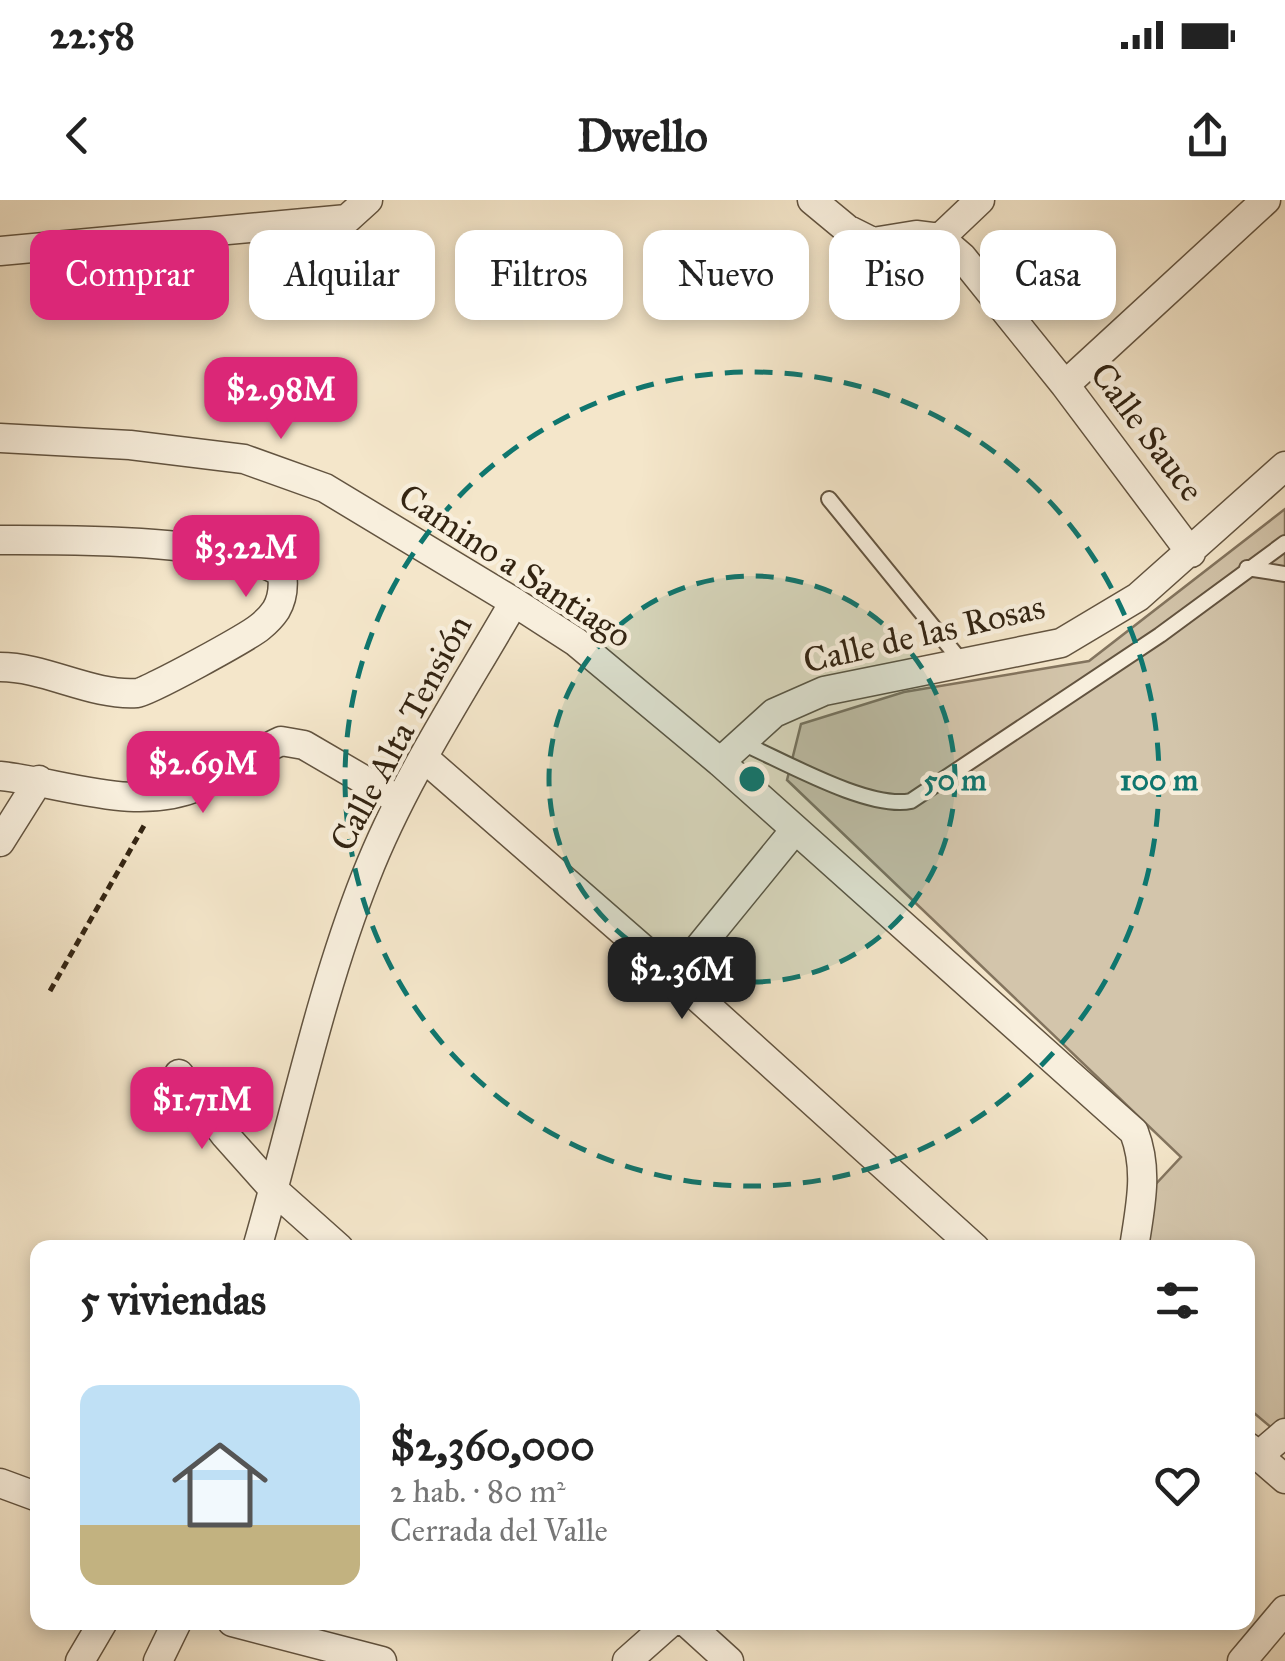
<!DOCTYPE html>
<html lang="es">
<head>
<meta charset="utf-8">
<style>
  body { margin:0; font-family:"IM FELL Great Primer",serif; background:#f2f2f2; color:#222; height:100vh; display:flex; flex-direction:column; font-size:38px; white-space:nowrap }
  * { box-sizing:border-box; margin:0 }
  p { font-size:32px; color:#767676 }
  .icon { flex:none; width:55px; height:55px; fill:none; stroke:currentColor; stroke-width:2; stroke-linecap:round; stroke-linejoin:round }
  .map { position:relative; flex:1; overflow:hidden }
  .sheet { position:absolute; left:30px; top:1040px; width:1225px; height:390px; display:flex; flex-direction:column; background:#fff; border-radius:20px; box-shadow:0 5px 15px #0003 }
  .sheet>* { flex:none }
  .guide { position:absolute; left:30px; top:30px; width:1225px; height:90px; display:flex; gap:20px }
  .price { position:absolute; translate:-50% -85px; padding:0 22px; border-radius:20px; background:#db2777; color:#fff; font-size:32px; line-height:65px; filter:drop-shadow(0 2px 5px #0008) }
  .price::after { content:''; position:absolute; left:50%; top:60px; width:30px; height:22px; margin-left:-15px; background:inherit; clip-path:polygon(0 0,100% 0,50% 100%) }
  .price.selected { background:#222; color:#fff }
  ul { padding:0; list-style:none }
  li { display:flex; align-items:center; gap:30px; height:250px; padding:0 50px }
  li span { display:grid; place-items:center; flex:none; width:280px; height:200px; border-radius:20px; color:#555 }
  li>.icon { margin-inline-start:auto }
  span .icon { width:120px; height:120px; fill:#fffc; stroke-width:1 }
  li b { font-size:42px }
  h2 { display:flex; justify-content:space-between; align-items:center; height:120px; padding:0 50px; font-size:42px }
  .pill { padding:0 35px; border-radius:20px; background:#fff; box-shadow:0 5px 15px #0003; font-size:35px; line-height:90px }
  .pill.selected { background:#db2777; color:#fff }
  .status { display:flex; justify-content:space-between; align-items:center; height:70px; padding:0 50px; background:#fff; direction:ltr }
  .status svg { height:28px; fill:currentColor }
  header { display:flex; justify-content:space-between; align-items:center; height:130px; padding:0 50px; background:#fff; font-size:45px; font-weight:700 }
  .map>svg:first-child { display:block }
</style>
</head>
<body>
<div class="status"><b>22:58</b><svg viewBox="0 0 49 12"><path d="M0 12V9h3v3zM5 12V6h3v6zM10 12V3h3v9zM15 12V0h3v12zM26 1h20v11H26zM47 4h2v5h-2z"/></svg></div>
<header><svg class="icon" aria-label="back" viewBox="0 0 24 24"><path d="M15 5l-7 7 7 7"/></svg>Dwello<svg class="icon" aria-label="share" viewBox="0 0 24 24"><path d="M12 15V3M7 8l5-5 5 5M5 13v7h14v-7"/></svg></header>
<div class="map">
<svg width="1285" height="1461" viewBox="0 0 1285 1461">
  <rect width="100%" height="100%" fill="#f4e6ca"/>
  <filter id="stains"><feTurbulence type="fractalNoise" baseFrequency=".002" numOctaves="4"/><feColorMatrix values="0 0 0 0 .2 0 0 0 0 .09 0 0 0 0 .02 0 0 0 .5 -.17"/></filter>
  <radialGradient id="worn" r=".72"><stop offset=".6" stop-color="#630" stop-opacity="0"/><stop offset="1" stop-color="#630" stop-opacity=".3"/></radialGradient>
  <path fill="#d3c5ab" stroke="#83745e" stroke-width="2.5" d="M1285 309V1220L1273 1229 1248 1208V1048L1146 1047 1154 986 1181 957 787 580 801 524 904 492 1089 461Z"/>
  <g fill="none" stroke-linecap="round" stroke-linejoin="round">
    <defs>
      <path id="lane" d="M829 299 961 461
        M1247 368 1285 374
        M740 542C782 560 868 610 911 601L1160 435 1285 343"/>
      <path id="street" d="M812 0 847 29 873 42 916 35 940 38 962 57 1065 185 1191 353
        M940 38 980 0
        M0 51 347 19 368 0
        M1065 185 1266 0
        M0 238 130 245 244 259 325 288 514 402 576 442 720 562 1134 932C1149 971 1140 1007 1134 1048
        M0 340C67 340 228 338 282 373 284 387 283 398 276 410 272 416 265 423 260 427 248 437 148 492 137 493 91 496 46 467 0 467
        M424 558 675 777 975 1048
        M720 562 774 513 824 491 1061 443 1138 397 1285 266
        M0 576C65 583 135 613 199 586 228 574 252 554 281 541L304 545 400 601
        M0 642 39 580
        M675 777 794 631
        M179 874 225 935 274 990 339 1048
        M257 1048C293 924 319 795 366 676 404 579 463 491 514 402
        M1248 1247 1285 1279
        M1257 1257 1285 1233
        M0 1283 38 1297
        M232 1422 382 1461
        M686 1422 729 1461
        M80 1461 103 1422
        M158 1461 177 1422
        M627 1461 671 1422
        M1242 1461 1285 1410"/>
    </defs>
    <use href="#lane" stroke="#635440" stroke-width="18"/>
    <use href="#street" stroke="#635440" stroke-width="31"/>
    <path stroke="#332412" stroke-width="5" stroke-dasharray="8 5" stroke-linecap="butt" d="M50 791 145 624"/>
    <use href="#lane" stroke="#f8efdd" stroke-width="14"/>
    <use href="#street" stroke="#f8efdd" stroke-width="28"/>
  </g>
  <circle cx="752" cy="579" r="203" fill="#0f766e" fill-opacity=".12"/>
  <g fill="none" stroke="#0f766e" stroke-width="5" stroke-dasharray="18 12">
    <circle cx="752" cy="579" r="203"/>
    <circle cx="752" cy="579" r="407"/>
  </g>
  <g text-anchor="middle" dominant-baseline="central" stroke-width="9" stroke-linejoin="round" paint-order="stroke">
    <g font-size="35" fill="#332412" stroke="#f8efdd">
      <text transform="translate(1147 232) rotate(53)">Calle Sauce</text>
      <text transform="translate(515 366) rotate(33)">Camino a Santiago</text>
      <text transform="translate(924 434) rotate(-13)">Calle de las Rosas</text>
      <text transform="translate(401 533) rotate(-62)">Calle Alta Tensión</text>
    </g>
  </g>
  <circle cx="752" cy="579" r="15" fill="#0f766e" stroke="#f8efdd" stroke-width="5"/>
  <g font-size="30" text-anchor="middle" font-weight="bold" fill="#0f766e" stroke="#f8efdd" stroke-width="9" stroke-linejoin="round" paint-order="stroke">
    <text x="955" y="590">50 m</text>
    <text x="1159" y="590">100 m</text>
  </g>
  <rect width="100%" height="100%" filter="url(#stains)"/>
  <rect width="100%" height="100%" fill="url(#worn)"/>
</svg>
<b class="price" style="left:281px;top:242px">$2.98M</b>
<b class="price" style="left:246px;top:400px">$3.22M</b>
<b class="price" style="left:203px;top:616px">$2.69M</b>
<b class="price selected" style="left:682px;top:822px">$2.36M</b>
<b class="price" style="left:202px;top:952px">$1.71M</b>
<div class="guide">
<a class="pill selected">Comprar</a>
<a class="pill">Alquilar</a>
<a class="pill">Filtros</a>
<a class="pill">Nuevo</a>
<a class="pill">Piso</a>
<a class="pill">Casa</a>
</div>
<section class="sheet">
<h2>5 viviendas<svg class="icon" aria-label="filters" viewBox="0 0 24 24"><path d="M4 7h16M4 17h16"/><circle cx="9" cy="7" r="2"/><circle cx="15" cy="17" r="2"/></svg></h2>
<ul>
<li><span style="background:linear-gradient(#bfe0f5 70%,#c2b280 0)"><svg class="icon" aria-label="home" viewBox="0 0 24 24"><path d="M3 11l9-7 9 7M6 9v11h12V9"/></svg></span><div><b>$2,360,000</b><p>2 hab. · 80 m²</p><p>Cerrada del Valle</p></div><svg class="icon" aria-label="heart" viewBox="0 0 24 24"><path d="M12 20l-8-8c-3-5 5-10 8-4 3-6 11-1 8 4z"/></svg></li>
</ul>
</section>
</div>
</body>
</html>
